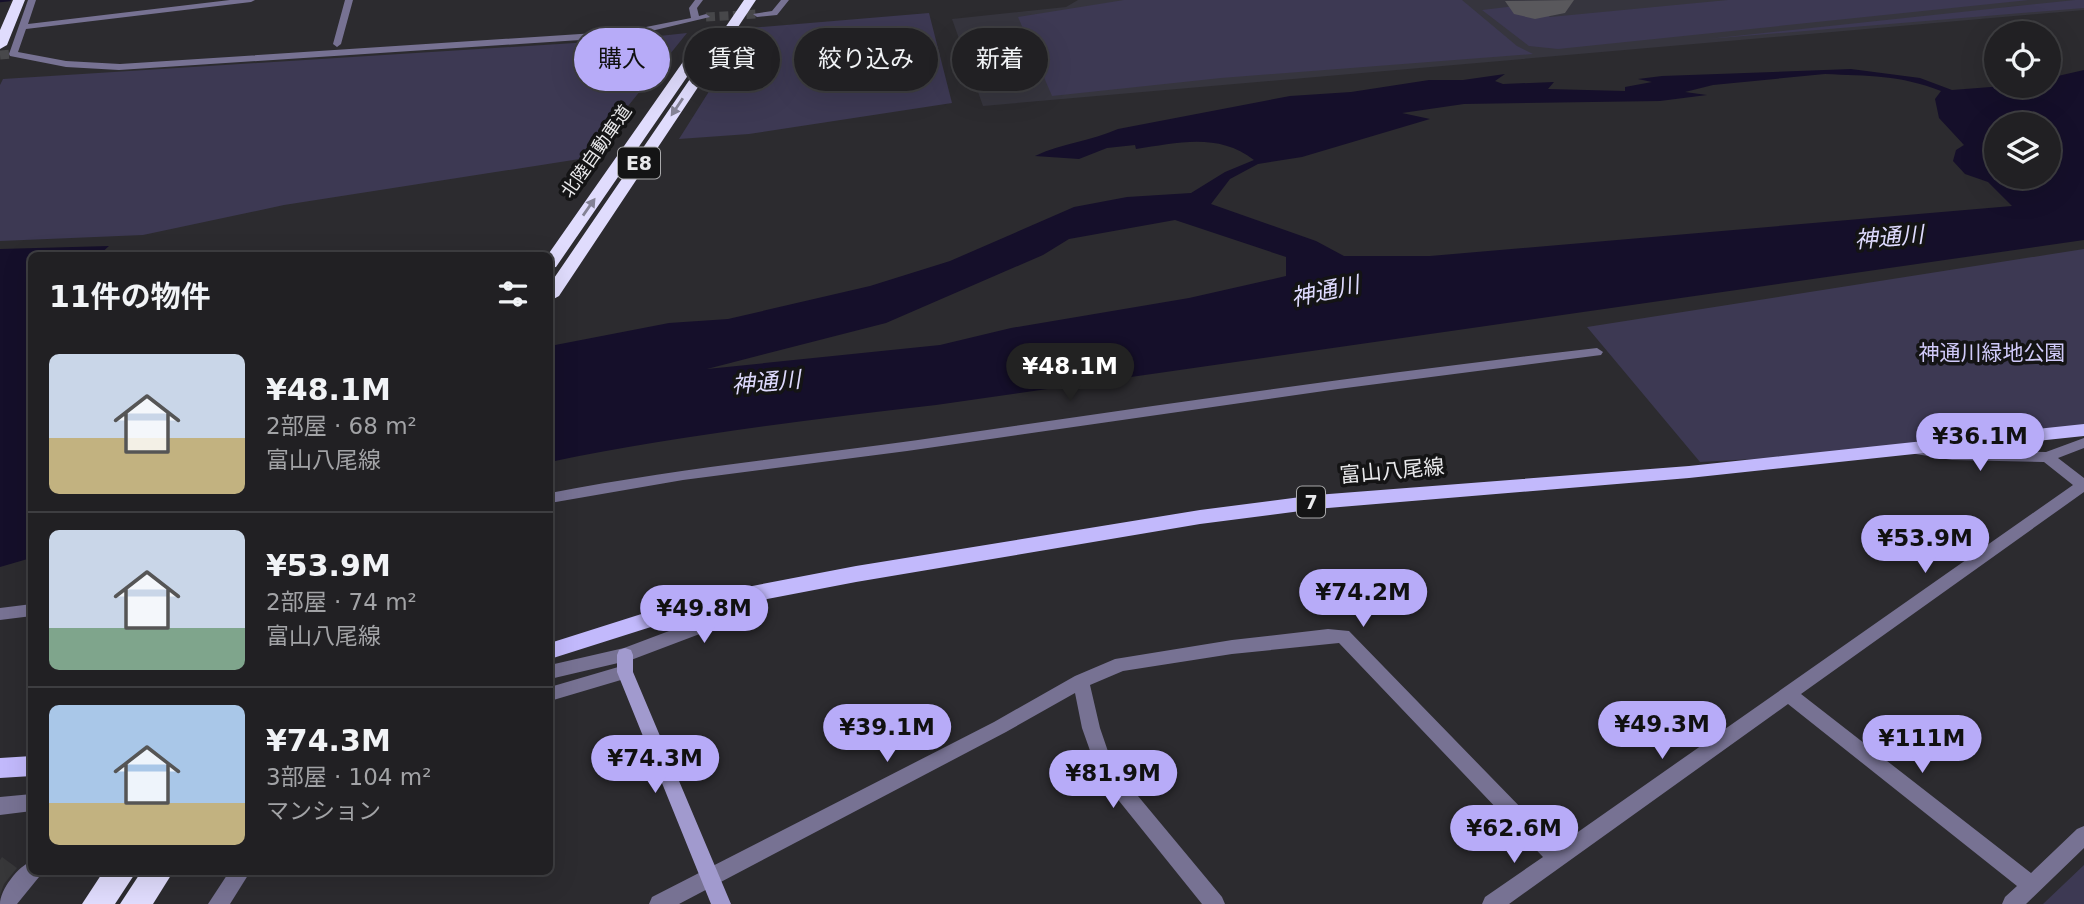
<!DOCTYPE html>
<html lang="ja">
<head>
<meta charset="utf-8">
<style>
  body { margin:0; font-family:"DejaVu Sans","Noto Sans JP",sans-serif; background:#29282b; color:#f1f3f6; height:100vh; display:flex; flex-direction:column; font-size:26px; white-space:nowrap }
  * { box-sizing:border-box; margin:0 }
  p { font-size:23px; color:#a2a3a6 }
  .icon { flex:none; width:38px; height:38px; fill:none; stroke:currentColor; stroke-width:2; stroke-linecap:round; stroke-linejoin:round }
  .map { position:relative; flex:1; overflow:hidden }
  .side { position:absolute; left:28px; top:252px; width:525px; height:623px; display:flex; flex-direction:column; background:#212023; border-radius:10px; box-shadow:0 7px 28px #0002,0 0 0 2px #3e3e41 }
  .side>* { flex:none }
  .banner { position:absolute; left:574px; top:28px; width:665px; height:63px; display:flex; gap:14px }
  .buttons { position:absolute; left:1984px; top:21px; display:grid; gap:14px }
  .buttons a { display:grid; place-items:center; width:77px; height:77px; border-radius:50%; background:#212023; box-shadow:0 7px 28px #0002,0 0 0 2px #3e3e41; font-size:35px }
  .price { position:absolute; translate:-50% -60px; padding:0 16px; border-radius:24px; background:#b7abf8; color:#111; font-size:23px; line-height:46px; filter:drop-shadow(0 2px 4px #0008) }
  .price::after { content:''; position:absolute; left:50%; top:42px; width:21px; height:16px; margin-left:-10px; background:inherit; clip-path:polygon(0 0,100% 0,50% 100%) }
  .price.selected { background:#222; color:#fff }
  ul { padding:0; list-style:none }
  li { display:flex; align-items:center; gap:21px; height:175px; padding:0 21px }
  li+li { border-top:2px solid #3e3e41 }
  li span { display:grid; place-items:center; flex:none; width:196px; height:140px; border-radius:10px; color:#555 }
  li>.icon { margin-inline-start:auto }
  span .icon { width:84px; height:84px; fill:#fffc; stroke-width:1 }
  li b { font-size:30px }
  h2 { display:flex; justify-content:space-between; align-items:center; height:84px; padding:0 21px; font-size:30px }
  .chip { padding:0 24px; border-radius:32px; background:#212023; box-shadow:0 7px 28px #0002,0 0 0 2px #3e3e41; font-size:24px; line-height:63px }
  .chip.selected { background:#b7abf8; color:#111 }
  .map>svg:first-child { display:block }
</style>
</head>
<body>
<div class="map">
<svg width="2084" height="904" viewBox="0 0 2084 904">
  <rect width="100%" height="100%" fill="#2c2b2f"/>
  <path fill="#36353e" d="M1078 0H2084V10L983 106 952 19 1066 7Z"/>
  <path fill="#3d3953" d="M1124 0H1462L1517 46 1533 54 1221 78 1052 96 1018 17Z
    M1728 0H2029L1558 49 1529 46 1482 10 1533 4 1550 17Z
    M2075 0H2084V8L1707 39Z
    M929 13 952 103 749 134 679 139 749 28Z
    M687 33 586 158 284 205 143 235 0 241V85L3 79 622 40Z
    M2084 249V430L1915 450 1700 462 1587 327Z
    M2084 865V904H2043Z"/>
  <path fill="#150f2a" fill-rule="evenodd" d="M1851 69 1920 78 1952 90 2004 86H2049V78L2084 70V240L936 405C807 420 677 436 550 462V346L669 323 728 319 870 286 950 261 1074 207 1127 197 1191 193 1225 172 1254 160C1218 132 1177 143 1136 149L1135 145 1107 148 1079 159 1035 156C1062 143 1091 141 1118 129L1290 96 1351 92 1429 80H1463L1505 74 1495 81 1503 84 1554 82 1548 89 1625 91V87L1652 82 1638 79 1662 76ZM1825 74C1867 76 1901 75 1941 91L1935 99 1939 118 1964 145 1956 150 1953 161 1965 174 1988 182 2012 206 1430 256H1344L1316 241 1211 204 1230 179 1258 164 1302 157 1430 119 1402 113 1464 104 1660 101 1707 95 1685 92 1713 85ZM1997 124H2049V177H1997ZM1175 220 1286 257V276L1189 298 1011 328 940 345 707 369 886 323 1043 255 1069 239Z
    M109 246 99 255 32 256 31 558 0 567V249Z"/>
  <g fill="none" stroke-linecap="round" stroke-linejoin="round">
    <path stroke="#150f2a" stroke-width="2.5" d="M0 1 10 0"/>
    <path fill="#59585c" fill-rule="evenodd" d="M1574 0 1565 13 1535 19 1514 14 1505 1Z"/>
    <path stroke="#48484b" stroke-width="9" stroke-dasharray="9 4.5" stroke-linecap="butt" d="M706 17 757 14
      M0 55 13 54"/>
    <path fill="#777293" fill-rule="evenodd" d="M28 0H36L28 24 230 0H255L251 2 26 29 18 52 66 61 120 64 626 31 691 18 689 8 695 0H703L697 8 699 16 706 14 710 17 626 37 119 70 66 67 10 56 9 54Z
      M345 0H353L341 44 337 47 333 44Z
      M781 0H789L777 15 757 17 753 14 772 11Z
      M1597 348 1603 352 1601 355 1338 389 907 451 683 480 550 503V493C672 469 795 457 918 440 1144 407 1370 374 1597 348Z
      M2084 438V448L2058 458 2084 478V492L1801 694 2031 873 2077 829 2084 826V848L2026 904H2002L2005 897 2017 886 1788 704 1509 904H1482L1485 897 1543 857 1339 643 1232 654 1123 671 1090 685 1100 728 1113 766 1222 897 1225 904H1202L1099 776 1082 728 1075 693 1006 732 679 904H649L652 897 994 722 1075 676 1115 659 1232 640 1328 629 1349 631 1558 846 2073 485 2044 462 1952 460 1910 453 1908 450 1910 447 1915 445 1952 450 2046 452Z
      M759 588 765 590 767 594 765 598 734 621 631 660 550 679V665L624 648 722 611Z
      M32 604V616L0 620V608Z
      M625 665 631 667 633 672 631 677 550 701V687Z
      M32 794V811L0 815V797Z
      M32 861V872H41L39 877 17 904H0C0 890 18 866 32 861Z
      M229 872H250L230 904H208Z"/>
    <path fill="#a19ace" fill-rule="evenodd" d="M625 648 631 650 633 655V672L731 904H711L617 672V655L619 650Z"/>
    <path fill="#c2b9fc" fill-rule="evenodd" d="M2084 424V436L1689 478 1316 509 1200 524 856 582 695 613 550 659V643L695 597 856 566 1200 510 1316 495 1689 466Z
      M32 756V776L0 778V758Z"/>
    <path fill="#e0dcfd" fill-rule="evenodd" d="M13 0H25L7 45 0 49V30Z
      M744 0H756L559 296 550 301V284Z
      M704 38 711 42 556 267 550 268V256H547L699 39Z
      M103 872H136L115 904H82Z
      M141 872H173L153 904H120Z"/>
  </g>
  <path fill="#373739" d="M2 857 17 868 4 884 0 895V860Z"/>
  <defs><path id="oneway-solid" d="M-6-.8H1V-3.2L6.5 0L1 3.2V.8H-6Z" transform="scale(1.75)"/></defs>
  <g fill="#848295">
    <use href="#oneway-solid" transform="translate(677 107) rotate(124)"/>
    <use href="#oneway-solid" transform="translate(589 207) rotate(-55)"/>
  </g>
  <g text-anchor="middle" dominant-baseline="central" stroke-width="7" stroke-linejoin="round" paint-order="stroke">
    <g font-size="18" fill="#e9e9eb" stroke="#141415">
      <text transform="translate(596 151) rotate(-55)">北陸自動車道</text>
    </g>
    <g fill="#141415" stroke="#a9a9ab" stroke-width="2">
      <rect x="618" y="147.5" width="42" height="31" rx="5"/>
      <rect x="1297" y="486.5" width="28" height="31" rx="5"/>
    </g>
    <g font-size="19" font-weight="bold" fill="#e9e9eb">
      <text x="639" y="163">E8</text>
      <text x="1311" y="502">7</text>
    </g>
    <g font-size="21" fill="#d0caf9" stroke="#141415">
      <text x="1992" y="353">神通川緑地公園</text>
    </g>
    <g font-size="21" fill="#e9e9eb" stroke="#141415">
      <text transform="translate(1392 471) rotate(-5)">富山八尾線</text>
    </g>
    <g font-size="23" font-style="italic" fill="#dedafe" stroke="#141415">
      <text transform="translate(1889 237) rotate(-5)">神通川</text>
      <text transform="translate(1325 291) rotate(-12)">神通川</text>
      <text transform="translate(766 382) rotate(-5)">神通川</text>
    </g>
  </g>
</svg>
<div class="buttons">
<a><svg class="icon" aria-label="locate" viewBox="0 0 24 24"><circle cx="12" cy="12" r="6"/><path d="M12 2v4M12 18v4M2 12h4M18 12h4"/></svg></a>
<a><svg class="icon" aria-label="layers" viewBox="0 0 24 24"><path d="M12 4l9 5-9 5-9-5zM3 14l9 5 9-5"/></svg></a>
</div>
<b class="price selected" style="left:1070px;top:403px">¥48.1M</b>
<b class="price" style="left:1980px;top:473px">¥36.1M</b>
<b class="price" style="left:1925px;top:575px">¥53.9M</b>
<b class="price" style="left:1363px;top:629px">¥74.2M</b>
<b class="price" style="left:704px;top:645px">¥49.8M</b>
<b class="price" style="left:1662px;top:761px">¥49.3M</b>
<b class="price" style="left:887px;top:764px">¥39.1M</b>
<b class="price" style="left:1922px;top:775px">¥111M</b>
<b class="price" style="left:655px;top:795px">¥74.3M</b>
<b class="price" style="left:1113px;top:810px">¥81.9M</b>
<b class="price" style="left:1514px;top:865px">¥62.6M</b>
<div class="banner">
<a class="chip selected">購入</a>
<a class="chip">賃貸</a>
<a class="chip">絞り込み</a>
<a class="chip">新着</a>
</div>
<section class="side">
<h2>11件の物件<svg class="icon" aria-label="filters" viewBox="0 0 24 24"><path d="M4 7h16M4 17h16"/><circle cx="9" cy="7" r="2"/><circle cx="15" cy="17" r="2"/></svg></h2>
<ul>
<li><span style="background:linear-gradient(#c9d6e8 60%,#c2b280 0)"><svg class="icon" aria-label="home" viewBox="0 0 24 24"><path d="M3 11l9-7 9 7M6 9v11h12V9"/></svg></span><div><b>¥48.1M</b><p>2部屋 · 68 m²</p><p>富山八尾線</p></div></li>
<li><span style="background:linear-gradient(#c9d6e8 70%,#7fa58c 0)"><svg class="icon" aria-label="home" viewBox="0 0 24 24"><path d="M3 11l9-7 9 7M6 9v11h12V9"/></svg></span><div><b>¥53.9M</b><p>2部屋 · 74 m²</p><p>富山八尾線</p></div></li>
<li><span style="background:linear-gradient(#a9c7e8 70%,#c2b280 0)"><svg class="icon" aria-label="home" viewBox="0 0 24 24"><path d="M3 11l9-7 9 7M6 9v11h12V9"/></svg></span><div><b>¥74.3M</b><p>3部屋 · 104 m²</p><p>マンション</p></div></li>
</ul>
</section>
</div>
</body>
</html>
